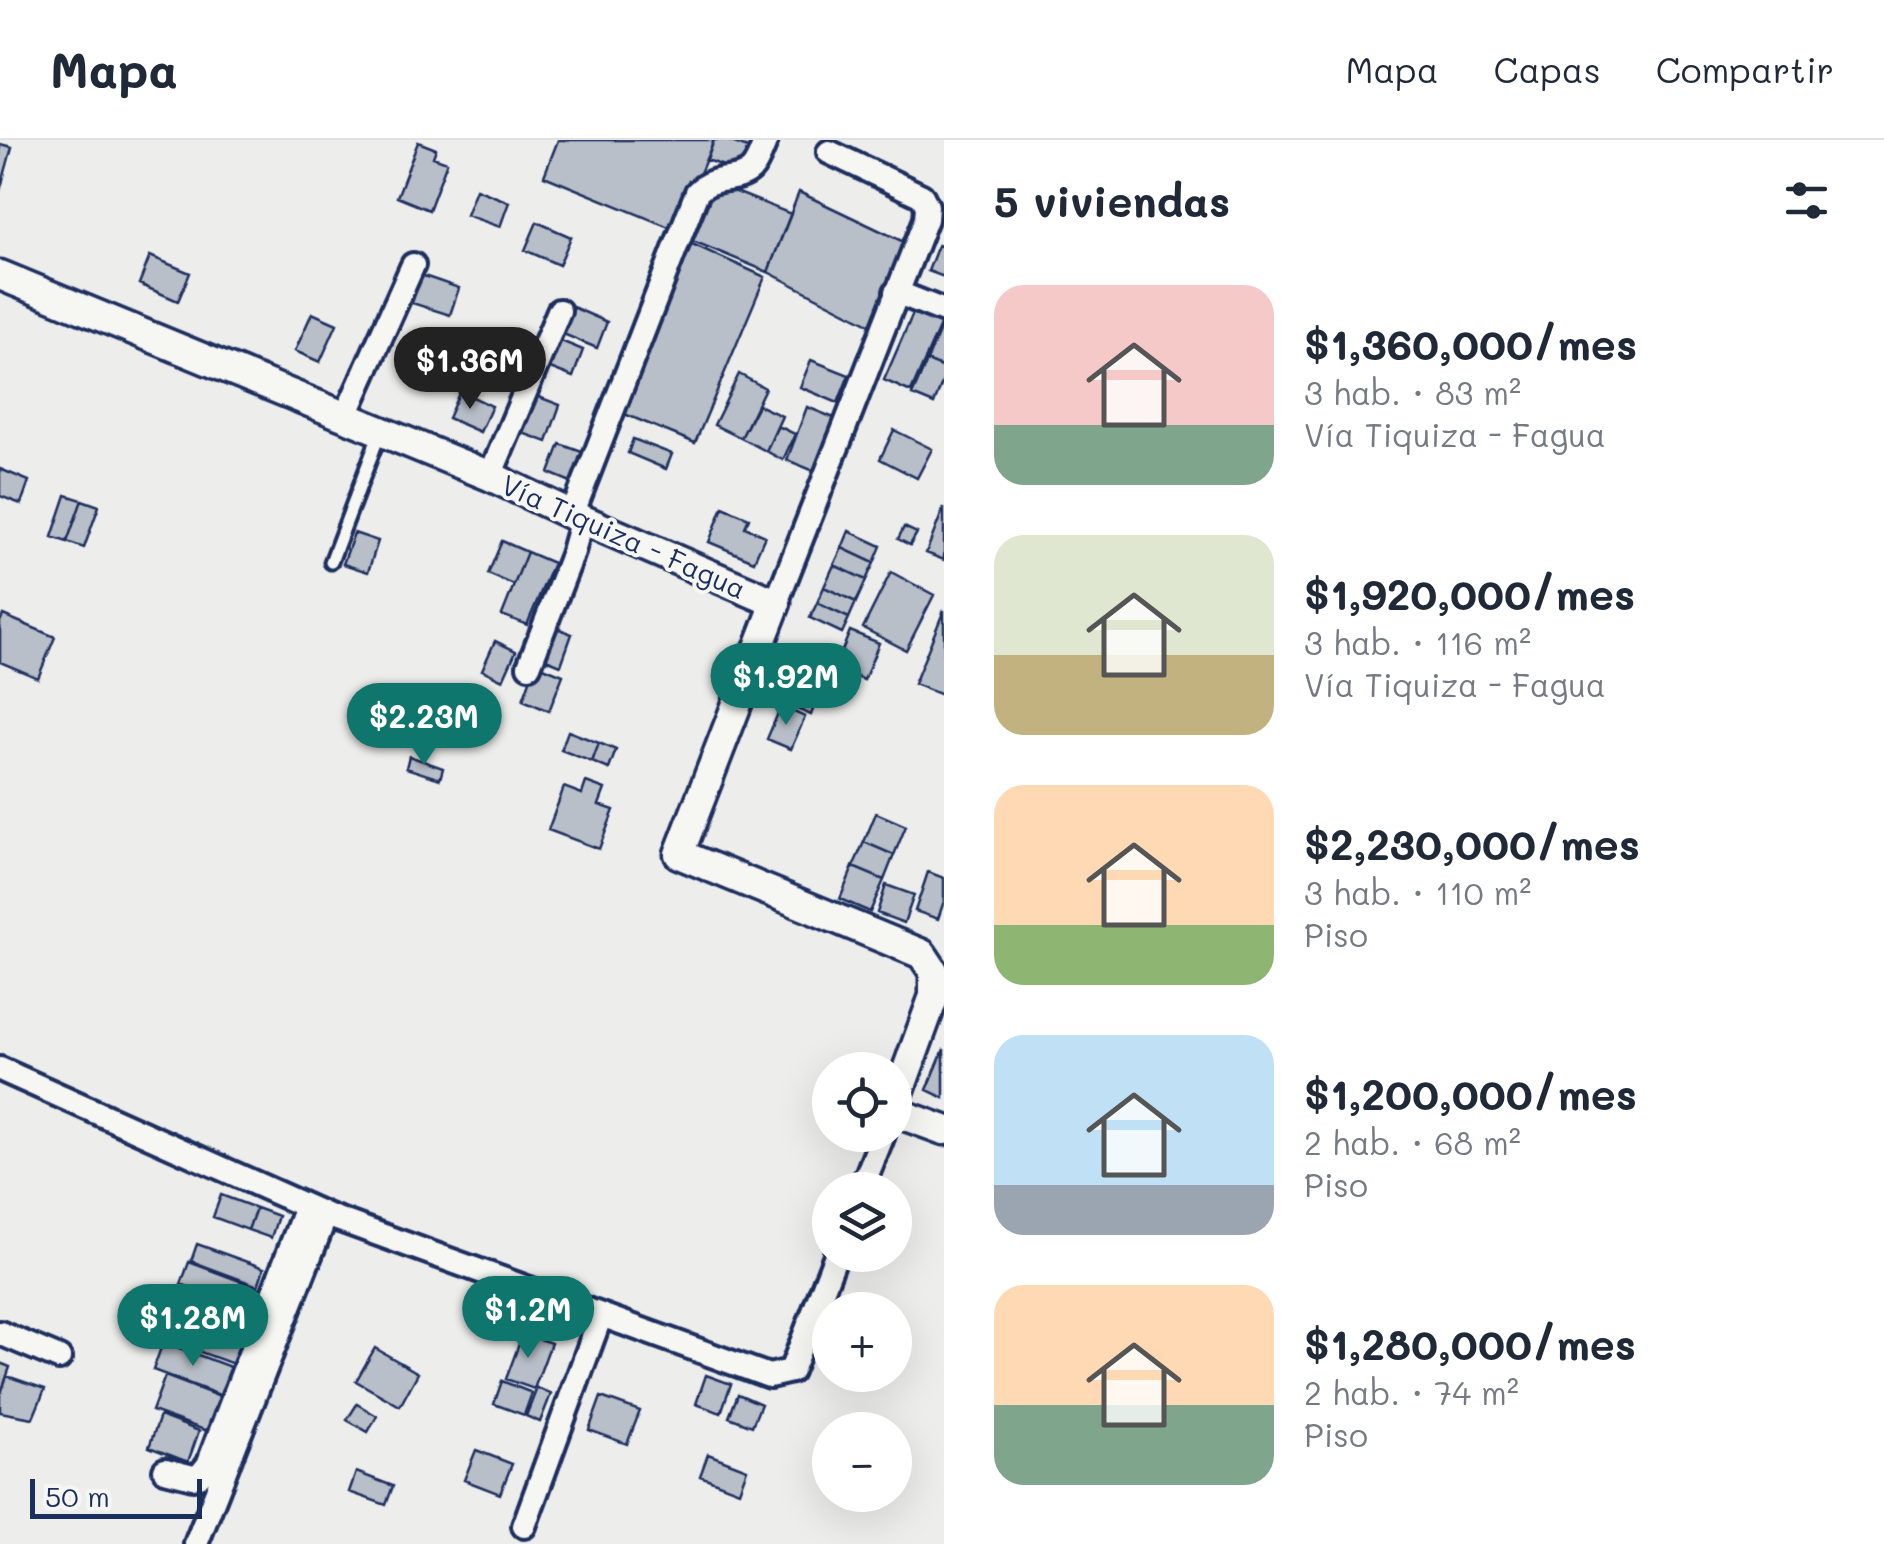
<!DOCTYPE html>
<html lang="es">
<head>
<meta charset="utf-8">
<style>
  body { margin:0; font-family:Mali,sans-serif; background:#f6f6f7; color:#1f2937; height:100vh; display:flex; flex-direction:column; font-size:38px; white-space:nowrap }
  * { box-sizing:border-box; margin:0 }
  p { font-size:32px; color:#747a83 }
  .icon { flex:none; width:55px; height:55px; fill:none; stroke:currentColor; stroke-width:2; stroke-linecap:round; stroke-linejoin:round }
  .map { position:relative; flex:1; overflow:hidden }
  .panel { display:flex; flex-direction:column; background:#fff; width:940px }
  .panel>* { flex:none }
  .tools { position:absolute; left:812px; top:912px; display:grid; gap:20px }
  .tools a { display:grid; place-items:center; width:100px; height:100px; border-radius:50%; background:#fff; box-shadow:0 10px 40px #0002; font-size:50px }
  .scale { position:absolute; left:30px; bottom:25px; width:172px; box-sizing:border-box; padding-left:10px; border:5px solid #1b2f5e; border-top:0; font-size:28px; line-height:35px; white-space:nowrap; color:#1b2f5e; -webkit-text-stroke:8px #f6f6f2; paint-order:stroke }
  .price { position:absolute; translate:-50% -85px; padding:0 22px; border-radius:35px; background:#0f766e; color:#fff; font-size:32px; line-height:65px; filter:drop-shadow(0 2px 5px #0008) }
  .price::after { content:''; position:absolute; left:50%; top:60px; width:30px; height:22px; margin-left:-15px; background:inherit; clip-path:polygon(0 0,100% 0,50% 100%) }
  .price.on { background:#222; color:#fff }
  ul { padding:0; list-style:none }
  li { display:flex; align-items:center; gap:30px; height:250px; padding:0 50px }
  li span { display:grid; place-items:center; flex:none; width:280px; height:200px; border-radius:30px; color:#555 }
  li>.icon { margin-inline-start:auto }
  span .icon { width:120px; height:120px; fill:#fffc; stroke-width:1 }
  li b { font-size:42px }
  h2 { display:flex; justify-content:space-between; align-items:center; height:120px; padding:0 50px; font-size:42px }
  header { display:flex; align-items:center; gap:60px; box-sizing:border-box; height:140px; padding:0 50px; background:#fff; border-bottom:2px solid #e0e1e3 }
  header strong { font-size:48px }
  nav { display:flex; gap:55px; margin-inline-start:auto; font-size:35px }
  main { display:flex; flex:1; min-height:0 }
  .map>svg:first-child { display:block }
</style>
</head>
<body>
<header>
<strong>Mapa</strong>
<nav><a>Mapa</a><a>Capas</a><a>Compartir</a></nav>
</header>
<main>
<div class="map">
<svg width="944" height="1404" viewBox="0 0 944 1404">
  <rect width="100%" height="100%" fill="#edeeec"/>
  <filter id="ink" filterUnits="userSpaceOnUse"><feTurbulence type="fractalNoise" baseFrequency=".01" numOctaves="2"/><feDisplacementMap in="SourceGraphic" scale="20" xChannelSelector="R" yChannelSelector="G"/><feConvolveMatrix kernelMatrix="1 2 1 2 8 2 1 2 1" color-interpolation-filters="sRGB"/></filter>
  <g filter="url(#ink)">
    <path fill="#b9bfc8" stroke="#1b2f5e" stroke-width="2.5" d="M558 0H714L676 90 544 36Z
      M714 0H726L748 8 740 32 707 20Z
      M418 2 436 9 433 17 447 22 429 70 397 57Z
      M0 4 12 7 0 51Z
      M716 44 791 74 768 132 693 101Z
      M476 49 509 62 500 87 466 75Z
      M799 52 906 103 875 187 768 132Z
      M537 82 571 97 559 125 525 110Z
      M690 103 765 137 695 303 622 273Z
      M938 105 944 107V137L928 131Z
      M150 116 190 133 178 161 139 144Z
      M421 135 459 148 450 175 412 163Z
      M568 165 607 182 597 208 556 191Z
      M914 171 941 183 911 252 884 240Z
      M312 173 337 184 320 222 295 211Z
      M941 187 944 188V228L927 221Z
      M556 199 583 210 573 237 545 226Z
      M811 220 849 235 838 263 800 247Z
      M927 221 944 228V238L934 264 912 255Z
      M739 234 765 248 741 298 714 285Z
      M460 251 492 266 480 292 448 278Z
      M531 254 560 265 547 302 517 291Z
      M758 265 782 276 766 311 741 298Z
      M807 267 839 280 819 333 787 320Z
      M778 286 795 294 783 320 766 311Z
      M894 290 932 309 917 338 880 319Z
      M633 299 672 314 666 329 628 313Z
      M560 304 582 312 571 342 549 333Z
      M0 329 29 341 21 364 0 356Z
      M66 355 82 360 67 402 52 397Z
      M82 360 99 366 84 408 67 402Z
      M723 367 749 378 745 387 765 396 754 421 709 402Z
      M944 367V420L926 413Z
      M904 387 917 393 910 405 898 399Z
      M849 391 881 406 874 423 842 408Z
      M354 393 378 401 368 432 343 424Z
      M502 401 527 412 514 445 488 434Z
      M842 408 874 423 866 440 834 425Z
      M527 412 553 423 527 485 502 475Z
      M834 425 866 440 856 462 824 447Z
      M891 432 934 455 906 510 863 488Z
      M824 447 856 462 849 478 817 463Z
      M817 463 849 478 842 493 810 478Z
      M944 470V556L914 544Z
      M3 475 55 497 38 538 0 522V482Z
      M547 484 572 494 561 525 536 515Z
      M850 491 879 503 864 540 835 528Z
      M495 501 516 511 503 540 482 530Z
      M536 524 563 535 549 571 523 560Z
      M791 544 818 556 811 575 783 563Z
      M438 557 448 560 433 603 422 599Z
      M781 566 805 577 791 609 767 599Z
      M568 591 599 603 592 622 561 610Z
      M599 603 616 610 609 629 592 622Z
      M409 616 443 628 440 639 406 628Z
      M586 642 605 649 599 665 614 670 599 709 548 690 564 647 582 654Z
      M876 673 906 686 894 715 864 702Z
      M864 702 894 715 884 740 853 727Z
      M853 727 884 740 870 772 840 759Z
      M928 732 944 738V761L938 779 915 771Z
      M886 745 914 755 904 783 877 773Z
      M944 909V958L927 950Z
      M221 1055 256 1068 248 1090 213 1077Z
      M256 1068 278 1076 271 1098 248 1090Z
      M197 1104 264 1128 258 1146 191 1121Z
      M189 1122 264 1150 256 1173 181 1144Z
      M179 1147 256 1176 247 1200 170 1172Z
      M167 1174 244 1202 236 1225 159 1197Z
      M523 1193 551 1203 534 1249 506 1239Z
      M163 1202 233 1228 222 1256 153 1230Z
      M375 1208 418 1233 400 1266 356 1241Z
      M0 1223 10 1227 0 1256Z
      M706 1235 731 1244 721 1273 696 1264Z
      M7 1236 45 1249 33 1278 0 1272V1256Z
      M165 1236 223 1258 210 1292 152 1271Z
      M502 1241 532 1253 524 1275 494 1264Z
      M537 1248 551 1254 540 1282 526 1276Z
      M738 1254 761 1264 752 1286 729 1277Z
      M601 1257 640 1271 627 1304 589 1290Z
      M357 1264 377 1276 368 1292 347 1280Z
      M160 1276 199 1291 188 1322 149 1307Z
      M476 1310 512 1324 500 1354 464 1340Z
      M708 1314 747 1329 739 1351 700 1336Z
      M356 1332 393 1346 386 1365 349 1352Z"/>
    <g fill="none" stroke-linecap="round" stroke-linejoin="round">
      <defs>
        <path id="service" d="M331 422 381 290"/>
        <path id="minor" d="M896 152 944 171
          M346 275 413 125
          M490 336 559 171
          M572 375 697 52C716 33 736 44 751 30 758 23 762 9 766 0
          M776 463 926 79 927 66 922 56 829 12
          M529 526 572 415 582 379
          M0 929 326 1075 769 1236 791 1231 836 1115
          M861 1050 883 995
          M0 1193 59 1218
          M165 1330 193 1337 199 1336 208 1325 306 1067
          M524 1386 601 1175
          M196 1404 326 1075"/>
        <path id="tertiary" d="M0 135 490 336 572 375 776 463 679 714 922 814 934 832V856L895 963
          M895 972 944 990"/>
      </defs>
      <use href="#service" stroke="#1b2f5e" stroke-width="19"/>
      <use href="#minor" stroke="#1b2f5e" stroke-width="30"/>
      <use href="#tertiary" stroke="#1b2f5e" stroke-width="35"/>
      <use href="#service" stroke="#f6f6f2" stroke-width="11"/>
      <use href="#minor" stroke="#f6f6f2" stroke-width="22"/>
      <use href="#tertiary" stroke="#f6f6f2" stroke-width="28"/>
    </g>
  </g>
  <g text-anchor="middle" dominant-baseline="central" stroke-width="8" stroke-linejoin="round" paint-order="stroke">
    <g font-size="28" fill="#1b2f5e" stroke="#f6f6f2">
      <text transform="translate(624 396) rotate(24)">Vía Tiquiza - Fagua</text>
    </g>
  </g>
</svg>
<div class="tools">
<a><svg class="icon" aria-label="locate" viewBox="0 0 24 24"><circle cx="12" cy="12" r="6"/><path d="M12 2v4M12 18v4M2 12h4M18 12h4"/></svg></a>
<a><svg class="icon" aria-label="layers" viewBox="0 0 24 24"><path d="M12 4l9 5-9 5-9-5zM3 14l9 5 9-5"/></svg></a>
<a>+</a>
<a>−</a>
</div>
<div class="scale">50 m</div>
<b class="price on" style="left:470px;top:272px">$1.36M</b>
<b class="price" style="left:786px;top:588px">$1.92M</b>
<b class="price" style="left:424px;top:628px">$2.23M</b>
<b class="price" style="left:528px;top:1221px">$1.2M</b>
<b class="price" style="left:193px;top:1229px">$1.28M</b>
</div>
<section class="panel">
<h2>5 viviendas<svg class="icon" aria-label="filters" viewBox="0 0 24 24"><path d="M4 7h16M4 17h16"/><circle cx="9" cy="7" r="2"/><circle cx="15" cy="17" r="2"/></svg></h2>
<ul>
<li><span style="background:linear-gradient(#f6c9c9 70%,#7fa58c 0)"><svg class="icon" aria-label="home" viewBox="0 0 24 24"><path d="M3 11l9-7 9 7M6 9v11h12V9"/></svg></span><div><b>$1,360,000/mes</b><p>3 hab. · 83 m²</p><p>Vía Tiquiza - Fagua</p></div></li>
<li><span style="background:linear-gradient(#dfe7d0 60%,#c2b280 0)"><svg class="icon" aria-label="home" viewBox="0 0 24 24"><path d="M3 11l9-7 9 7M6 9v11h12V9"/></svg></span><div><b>$1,920,000/mes</b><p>3 hab. · 116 m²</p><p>Vía Tiquiza - Fagua</p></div></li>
<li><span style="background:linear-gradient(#ffd9b3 70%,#8fb573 0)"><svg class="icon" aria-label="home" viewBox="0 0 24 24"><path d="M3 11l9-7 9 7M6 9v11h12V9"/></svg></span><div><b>$2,230,000/mes</b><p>3 hab. · 110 m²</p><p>Piso</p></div></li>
<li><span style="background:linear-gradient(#bfe0f5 75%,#9aa5b1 0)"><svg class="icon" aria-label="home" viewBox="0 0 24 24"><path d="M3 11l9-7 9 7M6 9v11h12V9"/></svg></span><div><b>$1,200,000/mes</b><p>2 hab. · 68 m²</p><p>Piso</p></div></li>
<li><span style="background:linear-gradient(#ffd9b3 60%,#7fa58c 0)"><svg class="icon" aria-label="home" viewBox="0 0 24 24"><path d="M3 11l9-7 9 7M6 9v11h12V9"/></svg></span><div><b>$1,280,000/mes</b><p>2 hab. · 74 m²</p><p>Piso</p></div></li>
</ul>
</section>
</main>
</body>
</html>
